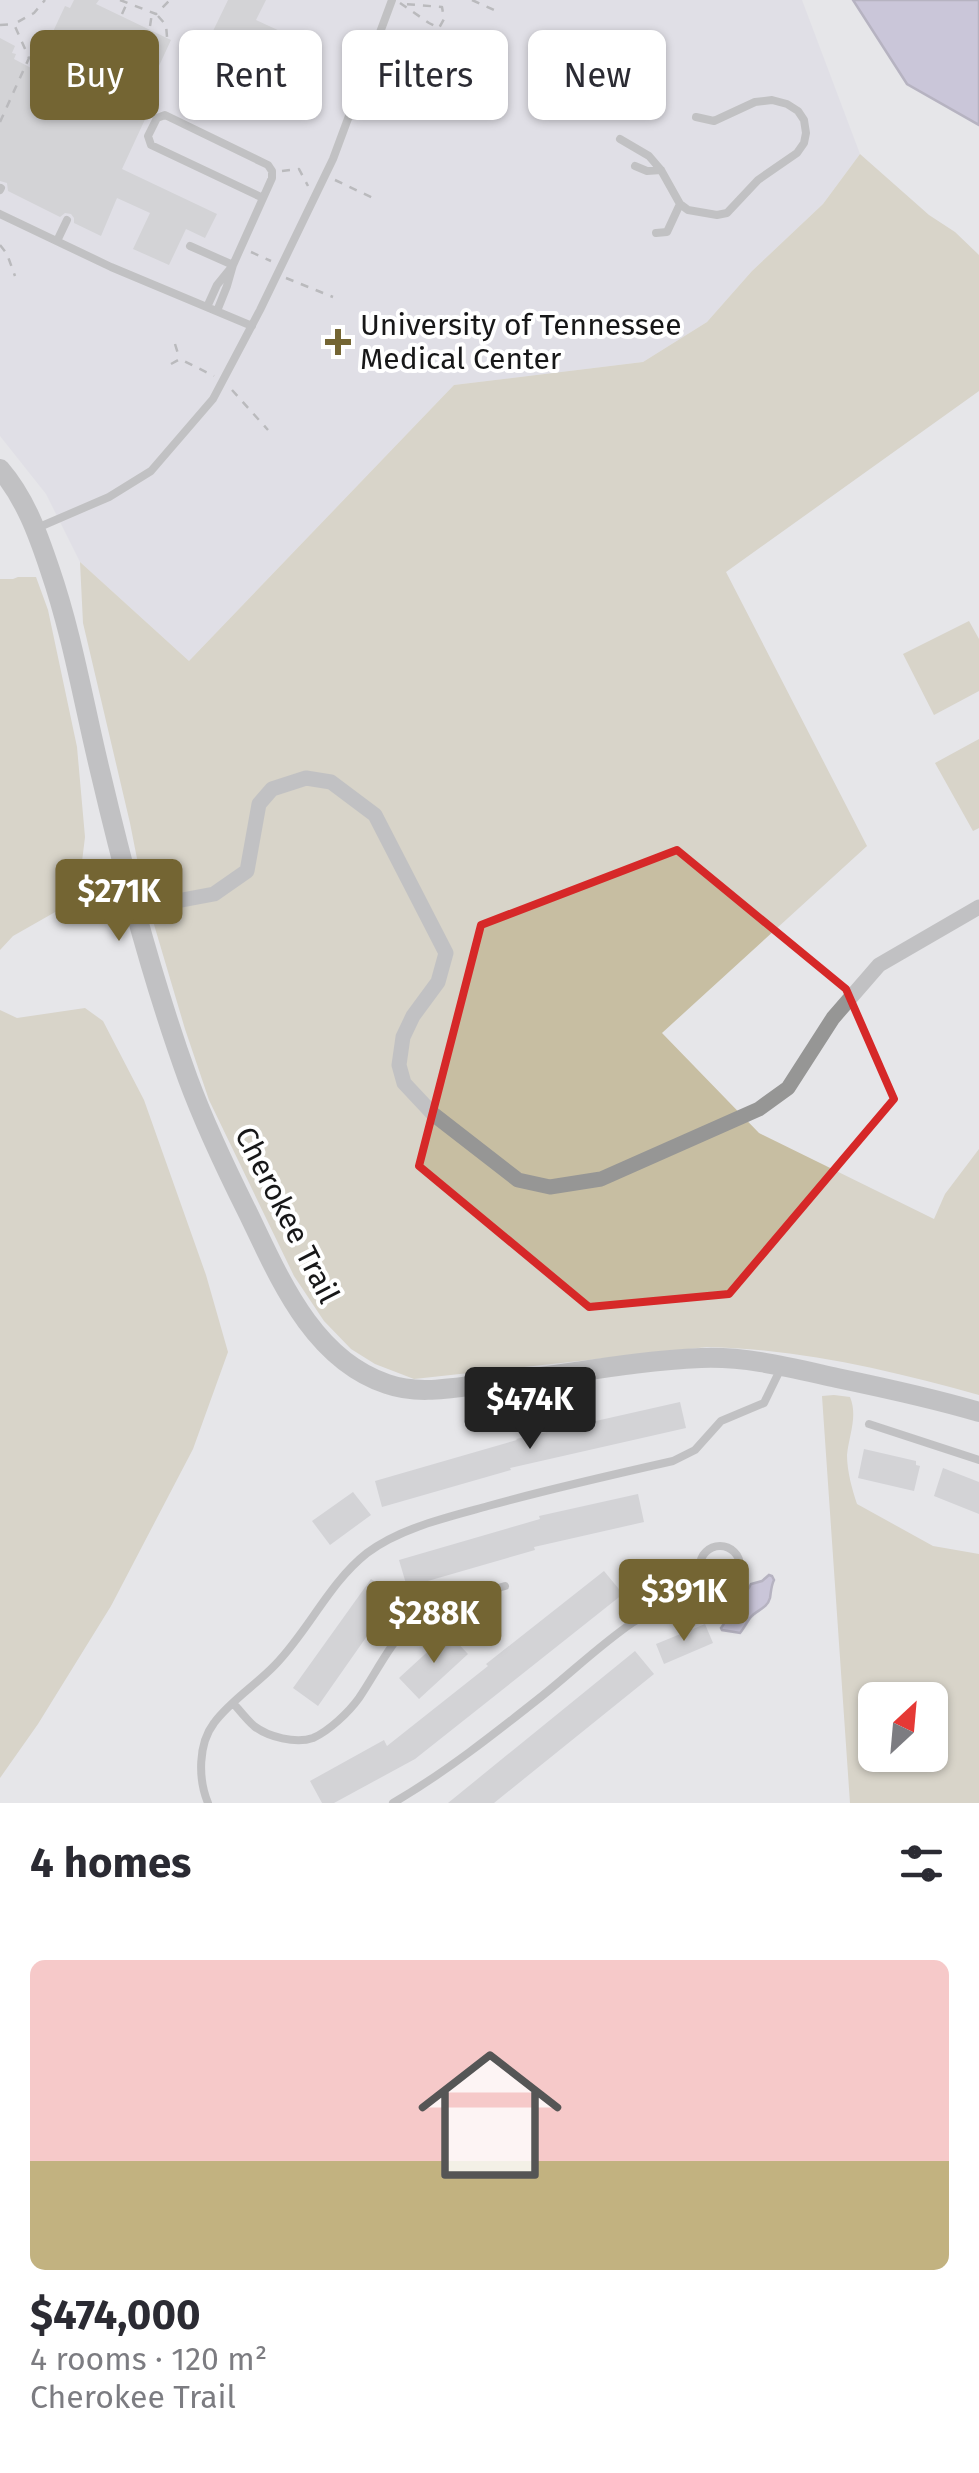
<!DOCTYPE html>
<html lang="en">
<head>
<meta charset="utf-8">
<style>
  body { margin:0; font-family:"Fira Sans",sans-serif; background:#f7f7f7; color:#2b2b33; height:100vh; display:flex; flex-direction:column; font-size:38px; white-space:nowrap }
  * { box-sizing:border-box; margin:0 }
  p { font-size:32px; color:#7c7c81 }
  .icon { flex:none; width:55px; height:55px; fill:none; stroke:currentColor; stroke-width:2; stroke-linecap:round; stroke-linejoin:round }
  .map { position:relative; height:1803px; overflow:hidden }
  .drawer { display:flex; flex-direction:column; background:#fff; flex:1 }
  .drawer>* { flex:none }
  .hud { position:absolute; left:30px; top:30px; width:920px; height:90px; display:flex; gap:20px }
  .needle { width:65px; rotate:26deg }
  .fabs { position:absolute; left:858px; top:1682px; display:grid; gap:20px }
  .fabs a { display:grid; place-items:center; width:90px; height:90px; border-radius:15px; background:#fff; box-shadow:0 2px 8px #0004; font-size:50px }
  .price { position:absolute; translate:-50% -85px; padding:0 22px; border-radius:10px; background:#746533; color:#fff; font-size:32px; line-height:65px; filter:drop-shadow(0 2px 5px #0008) }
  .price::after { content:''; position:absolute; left:50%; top:60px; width:30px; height:22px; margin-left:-15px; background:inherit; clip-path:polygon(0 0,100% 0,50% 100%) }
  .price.selected { background:#222; color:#fff }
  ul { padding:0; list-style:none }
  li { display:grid; align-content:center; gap:20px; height:530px; padding:0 30px }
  li span { display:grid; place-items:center; height:310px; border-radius:15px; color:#555 }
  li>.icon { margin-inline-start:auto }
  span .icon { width:180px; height:180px; fill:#fffc; stroke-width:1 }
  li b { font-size:42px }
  h2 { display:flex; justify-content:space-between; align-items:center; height:120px; padding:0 30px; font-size:42px }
  .tag { padding:0 35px; border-radius:15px; background:#fff; box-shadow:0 2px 8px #0004; font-size:35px; line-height:90px }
  .tag.selected { background:#746533; color:#fff }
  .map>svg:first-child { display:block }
</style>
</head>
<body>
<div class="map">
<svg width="979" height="1803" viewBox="0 0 979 1803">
  <rect width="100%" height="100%" fill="#e6e6e9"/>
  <path fill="#dad8e2" d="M0 0H802L860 154 823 204 752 271 707 322 643 362 454 385 189 661 80 562 46 494 0 436Z"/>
  <path fill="#c7bea2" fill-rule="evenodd" d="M860 154 929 215 955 232 979 255V391L726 572 867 846 662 1033 759 1133 934 1219 945 1194 979 1149V1395C889 1370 801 1349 707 1347L414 1379 375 1364 351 1349 324 1321 294 1276 209 1100 185 1029 142 884 130 823 83 623 80 562 189 661 454 385 643 362 707 322 752 271 823 204Z
    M18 577H36L48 610 77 747 85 837 79 886 64 907 13 936 0 950V579H13Z
    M969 621 979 639V691L934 715 903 654Z
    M979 739V828L973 831 935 763Z
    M85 1008 103 1021 144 1100 206 1275 228 1352 193 1449 111 1606 38 1724 0 1778V1010L17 1018Z
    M834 1395 850 1397C858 1416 849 1435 847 1455 847 1471 852 1489 857 1504L933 1546 979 1554V1803H850L822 1396ZM875 1700H930V1755H875Z"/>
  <path fill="#a99fc5" stroke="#7d7691" stroke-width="2.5" d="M853 0H979V125L907 84Z
    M769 1575 772 1576 774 1580C771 1586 771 1592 770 1598 767 1609 756 1610 750 1618 747 1622 744 1628 740 1633L722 1630 721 1628C727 1621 727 1616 731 1608 736 1599 745 1597 751 1584L762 1581Z"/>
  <path fill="#bcbcbf" d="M74 0H99L96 4 171 40 145 96 154 100 122 169 217 214 205 238 186 229 169 265 133 249 150 213 117 198 101 236 74 223V218L71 214 65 213 60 217 8 191 7 183 0 181V38L15 46 12 53 16 54 14 59 35 70 65 6 70 8Z
    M228 0H266L256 20 282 32 280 38 304 50 279 101 198 62Z
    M680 1402 686 1428 510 1468 511 1470 382 1507 375 1481 517 1440 516 1439Z
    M864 1449 916 1461V1465L920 1466 914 1491 858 1478Z
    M943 1468 979 1482V1514L934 1496Z
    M353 1492 371 1515 330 1545 312 1521Z
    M638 1494 644 1522 534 1547 535 1550 407 1587 399 1560 540 1519 539 1516Z
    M604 1571 623 1594 415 1759 334 1803H322L310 1781 384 1740 387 1746 488 1666 486 1664Z
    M371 1579 395 1596 318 1706 293 1688Z
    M705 1624 713 1643 664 1664 656 1644Z
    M448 1633 468 1654 419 1699 399 1678Z
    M635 1651 654 1674 494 1803H448Z"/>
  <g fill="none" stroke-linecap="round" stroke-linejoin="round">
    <path stroke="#858587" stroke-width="2.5" stroke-dasharray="8 8" stroke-linecap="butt" d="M120 0 156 14 170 0
      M472 0 494 10
      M400 3 429 23 439 28 444 19 442 7 404 4
      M122 14 127 3
      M158 16 166 25 167 37
      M0 25 13 24
      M150 26 152 13
      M191 68 205 41
      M233 92 239 82
      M0 122 29 58 14 24 34 13 45 0
      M282 171 299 169 308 186
      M335 180 375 199
      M0 245 7 254 15 276
      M251 252 271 261
      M286 278 333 297
      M175 344 179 357
      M171 364 180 359 214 376
      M232 390 268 430"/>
    <path stroke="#969695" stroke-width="8" d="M620 139 649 156 661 170 680 204 688 210 717 215 727 213 758 180 797 153 804 143 806 133 804 120 798 111 787 104 772 100 755 102 714 121 696 117
      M635 166 647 171 661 170
      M0 190 1 188
      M0 214 111 267 252 326
      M656 233 667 232 680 204
      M57 241 67 220
      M190 246 233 265
      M207 307 217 285 230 269
      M217 311 227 286 233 265 272 178V171L268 165 165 115 157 118 148 136 151 145 263 198
      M37 528 109 497 151 471 213 399 260 310 333 159 392 0
      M869 1424 979 1460
      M700 1566a20 20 0 1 1 40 0a20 20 0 1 1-40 0Z
      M234 1704C240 1711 247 1720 254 1726 268 1737 296 1744 313 1738 329 1731 349 1712 359 1698 376 1673 390 1643 412 1622 430 1605 481 1594 505 1586
      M208 1803C198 1779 198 1744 214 1723 230 1701 256 1685 275 1665 309 1630 329 1583 367 1553 400 1528 448 1517 488 1506 549 1489 611 1475 673 1461L695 1450 721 1421 764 1403 780 1370
      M393 1803C446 1772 494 1734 542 1696 572 1672 600 1645 632 1623 657 1607 689 1602 715 1586"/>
    <path stroke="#969695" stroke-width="15" d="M134 909 214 894 247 871 259 804 272 789 306 778 331 782 375 815 446 953 438 982 413 1016 403 1037 399 1065 404 1083 433 1114 518 1180 550 1187 601 1179 759 1109 788 1088 833 1018 879 965 979 907"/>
    <path stroke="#969695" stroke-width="20" d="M0 469C25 498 38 534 50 570 73 637 84 706 101 775 125 877 152 980 188 1079 205 1125 226 1169 248 1213 279 1277 312 1359 387 1384 418 1395 451 1388 483 1384 556 1377 628 1361 701 1358 747 1356 792 1368 837 1378 885 1388 932 1398 979 1412"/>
  </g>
  <path d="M0 0H979V1803H0ZM677 850 846 989 894 1099 729 1294 589 1307 419 1166 481 925Z" fill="#e6e6e9" fill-opacity=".55" fill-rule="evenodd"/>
  <path fill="none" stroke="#d62828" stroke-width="8" stroke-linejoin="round" d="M677 850 846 989 894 1099 729 1294 589 1307 419 1166 481 925Z"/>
  <path fill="#746533" stroke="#fff" stroke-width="4" d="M333 327h10v10h10v10h-10v10h-10v-10h-10v-10h10z"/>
  <g text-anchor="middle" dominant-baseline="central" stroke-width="8" stroke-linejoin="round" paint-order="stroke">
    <g font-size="30" fill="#171718" stroke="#fff" text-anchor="start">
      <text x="360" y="325">University of Tennessee<tspan x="360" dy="34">Medical Center</tspan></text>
    </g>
    <g font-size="30" fill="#171718" stroke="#fff">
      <text transform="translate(287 1215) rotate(63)">Cherokee Trail</text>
    </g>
  </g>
</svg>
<div class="fabs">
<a><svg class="needle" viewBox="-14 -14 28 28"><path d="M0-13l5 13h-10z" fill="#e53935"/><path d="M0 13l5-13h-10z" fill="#7c7c81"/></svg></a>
</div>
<b class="price" style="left:119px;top:944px">$271K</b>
<b class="price selected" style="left:530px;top:1452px">$474K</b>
<b class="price" style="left:684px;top:1644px">$391K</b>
<b class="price" style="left:434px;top:1666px">$288K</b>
<div class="hud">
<a class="tag selected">Buy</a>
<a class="tag">Rent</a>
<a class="tag">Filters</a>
<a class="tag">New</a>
</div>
</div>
<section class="drawer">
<h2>4 homes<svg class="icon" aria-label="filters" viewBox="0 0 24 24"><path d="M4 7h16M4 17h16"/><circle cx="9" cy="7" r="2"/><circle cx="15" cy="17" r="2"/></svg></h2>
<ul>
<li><span style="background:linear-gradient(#f6c9c9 65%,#c2b280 0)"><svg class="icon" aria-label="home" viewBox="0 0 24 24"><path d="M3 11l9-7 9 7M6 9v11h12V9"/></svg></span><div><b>$474,000</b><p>4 rooms · 120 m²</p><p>Cherokee Trail</p></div></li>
</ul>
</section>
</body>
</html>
